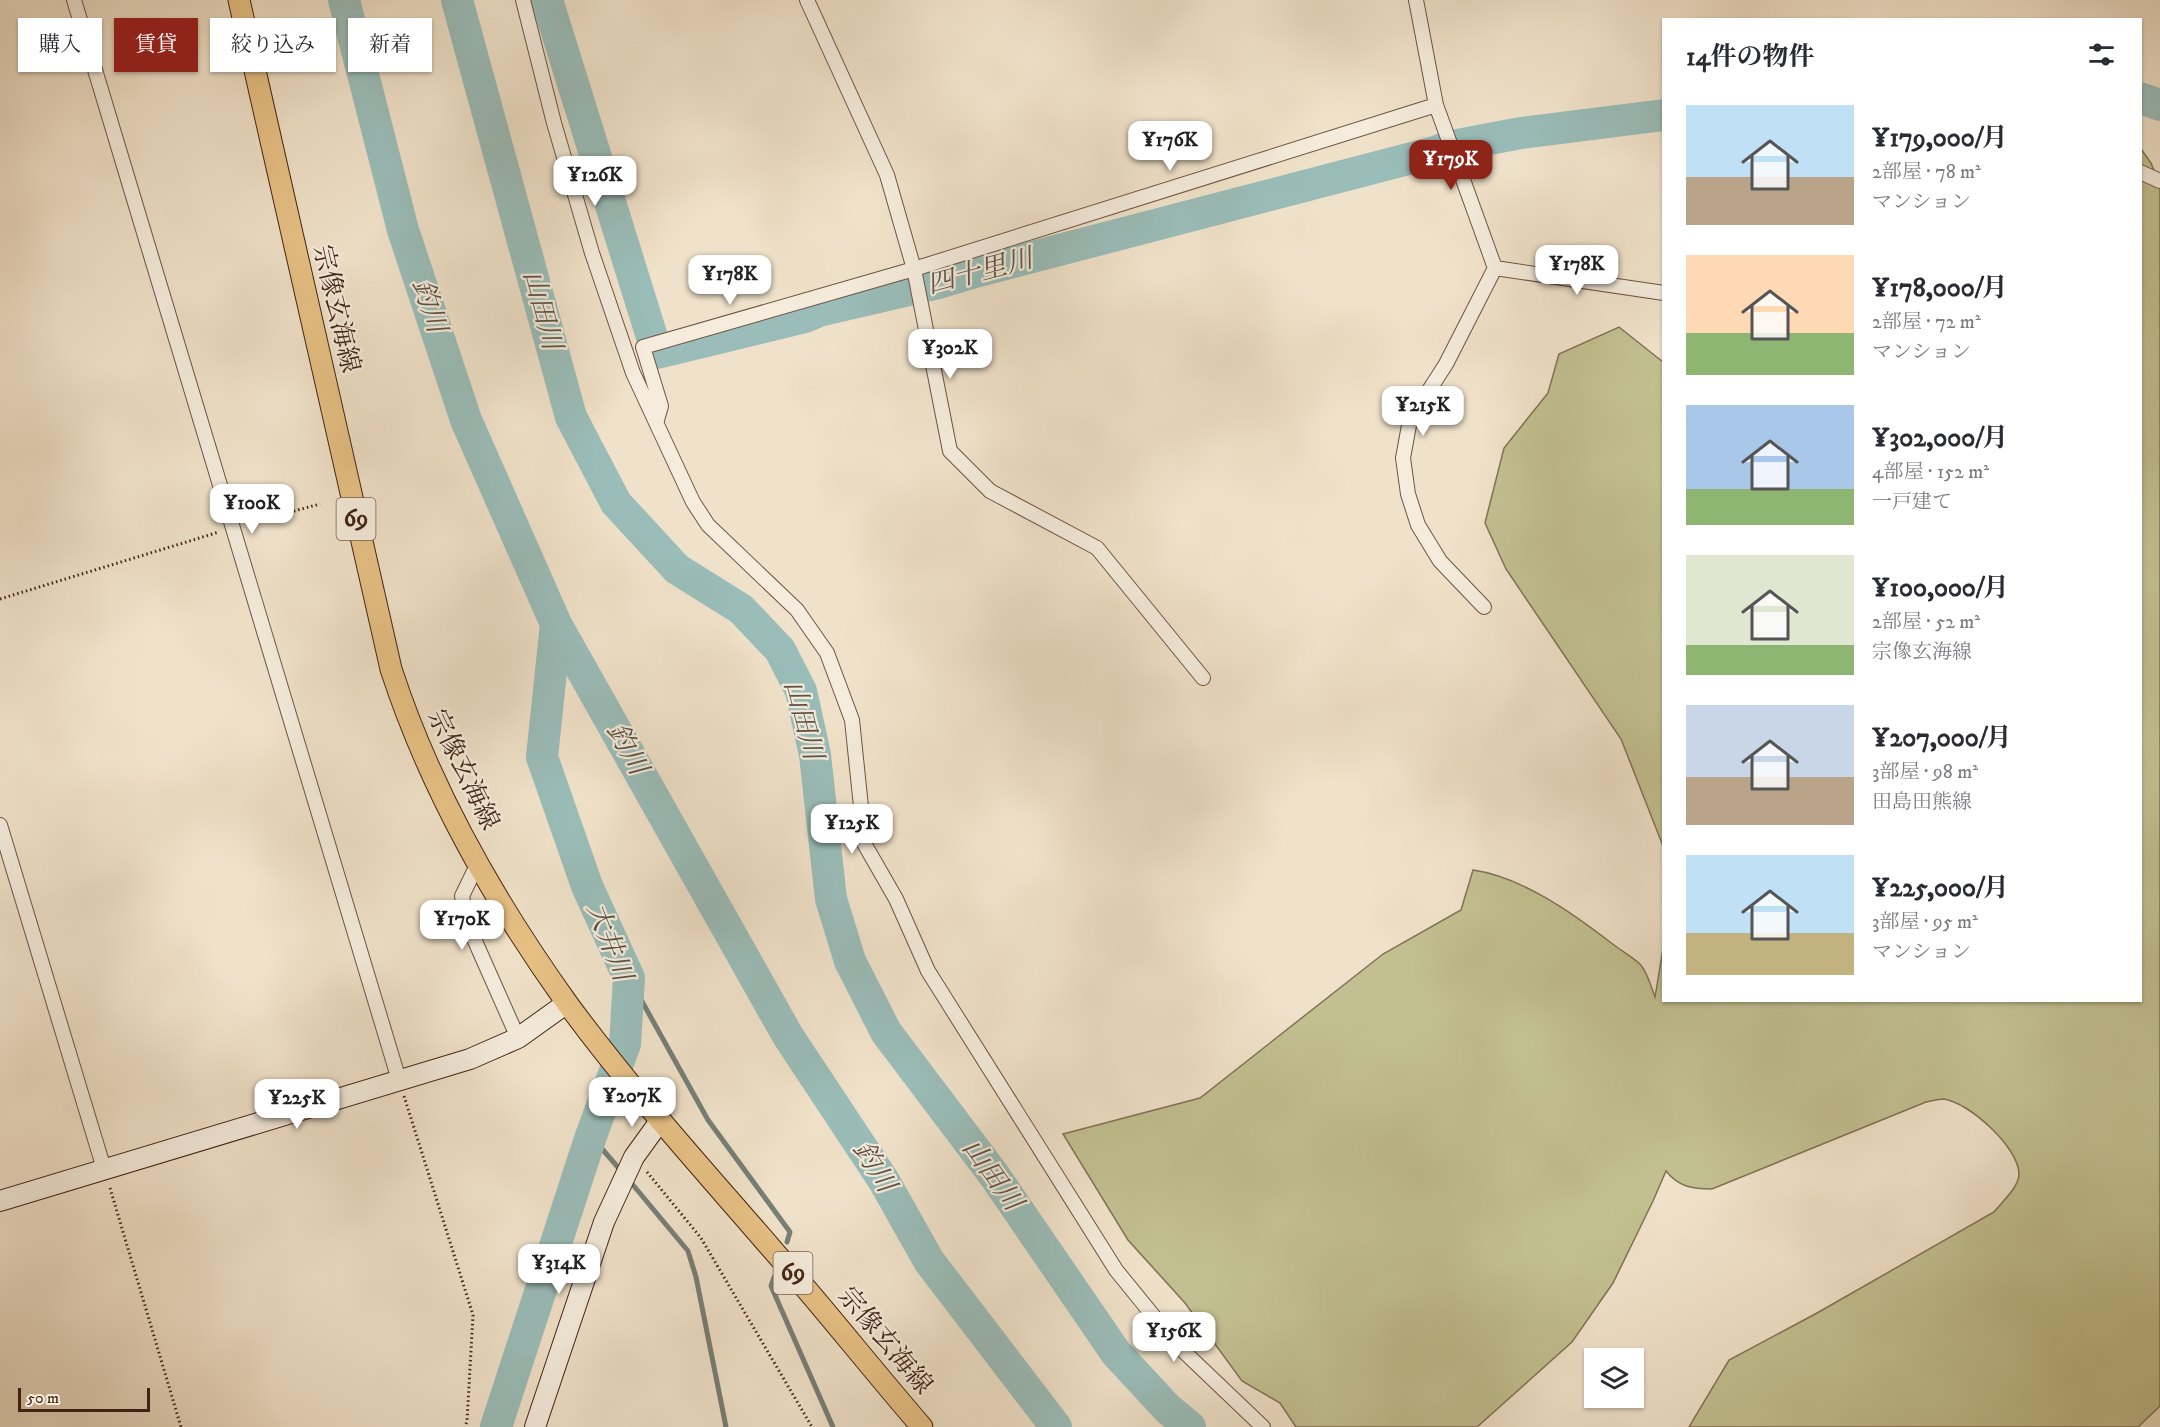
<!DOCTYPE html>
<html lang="ja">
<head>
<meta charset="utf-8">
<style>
  body { margin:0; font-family:"IM FELL DW Pica","Noto Serif JP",serif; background:#f2f2f3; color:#2b2b33; height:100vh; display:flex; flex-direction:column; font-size:22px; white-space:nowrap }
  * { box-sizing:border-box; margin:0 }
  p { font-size:20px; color:#7c7c81 }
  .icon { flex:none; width:33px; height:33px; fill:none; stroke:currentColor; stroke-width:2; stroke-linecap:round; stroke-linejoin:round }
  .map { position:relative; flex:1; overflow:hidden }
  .side { position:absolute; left:1662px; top:18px; width:480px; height:984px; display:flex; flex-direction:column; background:#fff; border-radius:0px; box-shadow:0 2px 4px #0004 }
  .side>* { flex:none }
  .banner { position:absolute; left:18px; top:18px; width:570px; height:54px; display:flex; gap:12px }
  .controls { position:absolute; left:1584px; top:1348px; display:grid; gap:12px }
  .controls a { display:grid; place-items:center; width:60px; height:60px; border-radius:0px; background:#fff; box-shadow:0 2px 4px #0004; font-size:30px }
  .scale { position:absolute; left:18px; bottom:15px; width:132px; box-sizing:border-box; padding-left:6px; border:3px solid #412315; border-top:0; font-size:16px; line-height:21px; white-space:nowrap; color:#412315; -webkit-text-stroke:4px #f5ecdd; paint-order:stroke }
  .price { position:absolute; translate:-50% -51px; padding:0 14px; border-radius:12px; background:#fff; color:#222; font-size:20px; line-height:39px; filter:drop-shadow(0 2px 3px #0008) }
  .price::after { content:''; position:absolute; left:50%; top:36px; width:18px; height:14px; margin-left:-9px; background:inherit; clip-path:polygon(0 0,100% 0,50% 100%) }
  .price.active { background:#8f2418; color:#fff }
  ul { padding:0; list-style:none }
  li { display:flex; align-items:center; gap:18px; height:150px; padding:0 24px }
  li span { display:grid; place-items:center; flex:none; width:168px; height:120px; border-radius:0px; color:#555 }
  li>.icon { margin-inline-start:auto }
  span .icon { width:72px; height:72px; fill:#fffc; stroke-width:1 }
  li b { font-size:26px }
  h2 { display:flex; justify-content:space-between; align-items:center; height:72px; padding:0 24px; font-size:26px }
  .tag { padding:0 21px; border-radius:0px; background:#fff; box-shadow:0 2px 4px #0004; font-size:21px; line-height:54px }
  .tag.active { background:#8f2418; color:#fff }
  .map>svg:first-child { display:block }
</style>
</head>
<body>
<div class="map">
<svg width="2160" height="1427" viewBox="0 0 2160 1427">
  <rect width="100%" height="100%" fill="#f0e2ca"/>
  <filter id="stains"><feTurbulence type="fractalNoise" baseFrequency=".00333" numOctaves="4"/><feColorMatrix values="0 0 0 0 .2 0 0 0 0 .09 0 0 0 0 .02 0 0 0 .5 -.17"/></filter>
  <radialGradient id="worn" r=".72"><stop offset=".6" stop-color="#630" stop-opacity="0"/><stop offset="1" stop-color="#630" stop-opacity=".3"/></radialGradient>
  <path fill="#c2c091" stroke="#827253" stroke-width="1.5" d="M2141 149 2151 163 2160 185V1406L2138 1427H1689L1729 1360 1817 1313 1994 1212C2002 1202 2019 1187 2019 1174 2019 1148 1970 1103 1944 1099 1939 1099 1931 1101 1926 1102L1712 1189C1692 1189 1679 1187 1666 1171L1653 1201 1613 1283 1572 1342 1477 1427H1296L1280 1403 1242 1381 1185 1303 1128 1240 1063 1134 1200 1098 1383 954 1461 910 1473 870C1523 877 1575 915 1614 945 1622 951 1632 957 1640 964 1648 973 1651 987 1655 997L1663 949 1664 1000H2140Z
    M1619 327 1663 362V846L1621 739 1506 569 1485 523 1504 448 1548 393 1559 354Z"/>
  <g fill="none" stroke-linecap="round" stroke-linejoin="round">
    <path stroke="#767f77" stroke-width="5" d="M629 978 708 1120 790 1232 787 1242
      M591 1136 622 1172
      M628 1179 688 1251 696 1277 726 1427
      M774 1277 771 1286 833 1427"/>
    <path stroke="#9abdb9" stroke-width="32" d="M344 0 403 230 466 420 556 624 788 1036 884 1181 929 1261 1056 1427
      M457 0 571 417 616 503 677 569 741 609 780 650 801 691 815 755 831 899 850 961 886 1032 994 1175 1116 1353 1168 1409 1190 1427
      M547 0 657 353 805 317 819 311 939 283 975 272 1435 152 1447 147 1521 133 1664 115
      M2140 98 2160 105
      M496 1427 591 1136 625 1044 629 978 587 886 542 757 556 624"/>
    <defs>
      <path id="street" d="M74 0 399 1080
        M523 0 554 123 592 253 633 373 693 502 708 525 797 610 827 653 852 720 865 845 896 899 928 971 1116 1270 1177 1345 1263 1427
        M807 0 887 175 914 269 950 451 990 491 1097 548 1203 678
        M1416 0 1436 105 1495 268 1446 364 1410 420 1403 458 1408 494 1418 525 1440 561 1484 607
        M2140 172 2160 181
        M1495 268 1664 293
        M657 420 661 406 643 347 914 269 1436 105
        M0 825 104 1169
        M478 863 462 896 467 923 518 1038"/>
      <path id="secondary" d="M0 1201 470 1059 518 1038 567 1003
        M535 1427 604 1222 634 1157 660 1121"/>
      <path id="primary" d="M239 0 391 669C430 789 494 901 567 1003 630 1089 702 1168 771 1248 823 1307 871 1368 922 1427"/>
    </defs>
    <use href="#street" stroke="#6d5342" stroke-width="16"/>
    <use href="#secondary" stroke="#412315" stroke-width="22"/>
    <use href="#primary" stroke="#412315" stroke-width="23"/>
    <path stroke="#412315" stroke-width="3" stroke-dasharray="1.5 3" stroke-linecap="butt" d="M246 524 320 504
      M0 599 219 532
      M404 1096 473 1315 467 1421 465 1427
      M647 1172 701 1238 812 1427
      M110 1188 181 1427"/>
    <use href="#street" stroke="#f5ecdd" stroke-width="14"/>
    <use href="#secondary" stroke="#f5ecdd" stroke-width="20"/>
    <use href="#primary" stroke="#e8c185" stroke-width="21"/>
  </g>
  <g text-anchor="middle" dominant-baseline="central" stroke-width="4.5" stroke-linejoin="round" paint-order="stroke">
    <g fill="#f5ecdd" stroke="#775f51" stroke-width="1.5">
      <rect x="336.5" y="498" width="39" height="42" rx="4.5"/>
      <rect x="773.5" y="1252" width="39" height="42" rx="4.5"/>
    </g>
    <g font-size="24" font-weight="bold" fill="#412315">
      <text x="356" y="519">69</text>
      <text x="793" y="1273">69</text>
    </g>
    <g font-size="26" fill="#412315" stroke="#f5ecdd">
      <text transform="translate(336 309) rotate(77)">宗像玄海線</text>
      <text transform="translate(463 770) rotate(64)">宗像玄海線</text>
      <text transform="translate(885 1341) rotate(50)">宗像玄海線</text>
    </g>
    <g font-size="27" font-style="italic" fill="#5c5146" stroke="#f5ecdd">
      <text transform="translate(980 272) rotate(-15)">四十里川</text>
      <text transform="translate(429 306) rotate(72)">釣川</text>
      <text transform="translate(542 310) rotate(75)">山田川</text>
      <text transform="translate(803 720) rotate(75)">山田川</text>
      <text transform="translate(627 749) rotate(61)">釣川</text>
      <text transform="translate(609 942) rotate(69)">大井川</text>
      <text transform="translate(874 1167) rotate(58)">釣川</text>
      <text transform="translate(992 1175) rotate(54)">山田川</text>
    </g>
  </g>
  <rect width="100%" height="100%" filter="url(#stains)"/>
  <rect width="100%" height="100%" fill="url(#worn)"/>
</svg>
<div class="controls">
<a><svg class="icon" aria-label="layers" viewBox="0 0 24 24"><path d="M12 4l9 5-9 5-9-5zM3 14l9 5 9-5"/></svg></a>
</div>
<div class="scale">50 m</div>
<b class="price" style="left:1170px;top:172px">¥176K</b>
<b class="price active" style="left:1451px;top:191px">¥179K</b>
<b class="price" style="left:595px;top:207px">¥126K</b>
<b class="price" style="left:1577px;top:296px">¥178K</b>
<b class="price" style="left:730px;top:306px">¥178K</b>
<b class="price" style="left:950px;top:380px">¥302K</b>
<b class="price" style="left:1423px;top:437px">¥215K</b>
<b class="price" style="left:252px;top:535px">¥100K</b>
<b class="price" style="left:852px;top:855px">¥125K</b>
<b class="price" style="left:462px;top:951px">¥170K</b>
<b class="price" style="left:632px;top:1128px">¥207K</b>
<b class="price" style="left:297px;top:1130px">¥225K</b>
<b class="price" style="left:559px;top:1295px">¥314K</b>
<b class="price" style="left:1174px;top:1363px">¥156K</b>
<div class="banner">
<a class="tag">購入</a>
<a class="tag active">賃貸</a>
<a class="tag">絞り込み</a>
<a class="tag">新着</a>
</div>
<section class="side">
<h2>14件の物件<svg class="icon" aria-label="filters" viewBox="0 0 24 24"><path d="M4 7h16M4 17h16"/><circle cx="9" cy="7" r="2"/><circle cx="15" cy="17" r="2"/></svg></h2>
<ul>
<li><span style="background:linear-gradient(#bfe0f5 60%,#b9a48a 0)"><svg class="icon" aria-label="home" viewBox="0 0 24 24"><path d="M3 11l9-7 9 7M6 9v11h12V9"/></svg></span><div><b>¥179,000/月</b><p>2部屋 · 78 m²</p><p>マンション</p></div></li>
<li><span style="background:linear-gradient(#ffd9b3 65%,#8fb573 0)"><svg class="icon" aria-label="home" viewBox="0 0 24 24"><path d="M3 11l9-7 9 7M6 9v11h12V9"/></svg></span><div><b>¥178,000/月</b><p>2部屋 · 72 m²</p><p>マンション</p></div></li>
<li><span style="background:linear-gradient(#a9c7e8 70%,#8fb573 0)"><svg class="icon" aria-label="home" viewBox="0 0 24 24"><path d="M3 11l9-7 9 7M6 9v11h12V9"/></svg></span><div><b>¥302,000/月</b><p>4部屋 · 152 m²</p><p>一戸建て</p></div></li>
<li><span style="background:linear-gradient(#dfe7d0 75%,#8fb573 0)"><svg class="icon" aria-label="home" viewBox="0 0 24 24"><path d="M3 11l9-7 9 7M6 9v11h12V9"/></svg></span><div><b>¥100,000/月</b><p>2部屋 · 52 m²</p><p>宗像玄海線</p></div></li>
<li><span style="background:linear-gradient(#c9d6e8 60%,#b9a48a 0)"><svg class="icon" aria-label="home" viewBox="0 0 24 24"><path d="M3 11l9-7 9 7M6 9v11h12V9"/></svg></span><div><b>¥207,000/月</b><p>3部屋 · 98 m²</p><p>田島田熊線</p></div></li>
<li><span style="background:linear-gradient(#bfe0f5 65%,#c2b280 0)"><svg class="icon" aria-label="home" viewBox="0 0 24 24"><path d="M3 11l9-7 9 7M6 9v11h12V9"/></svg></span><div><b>¥225,000/月</b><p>3部屋 · 95 m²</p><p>マンション</p></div></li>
</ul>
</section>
</div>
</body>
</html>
